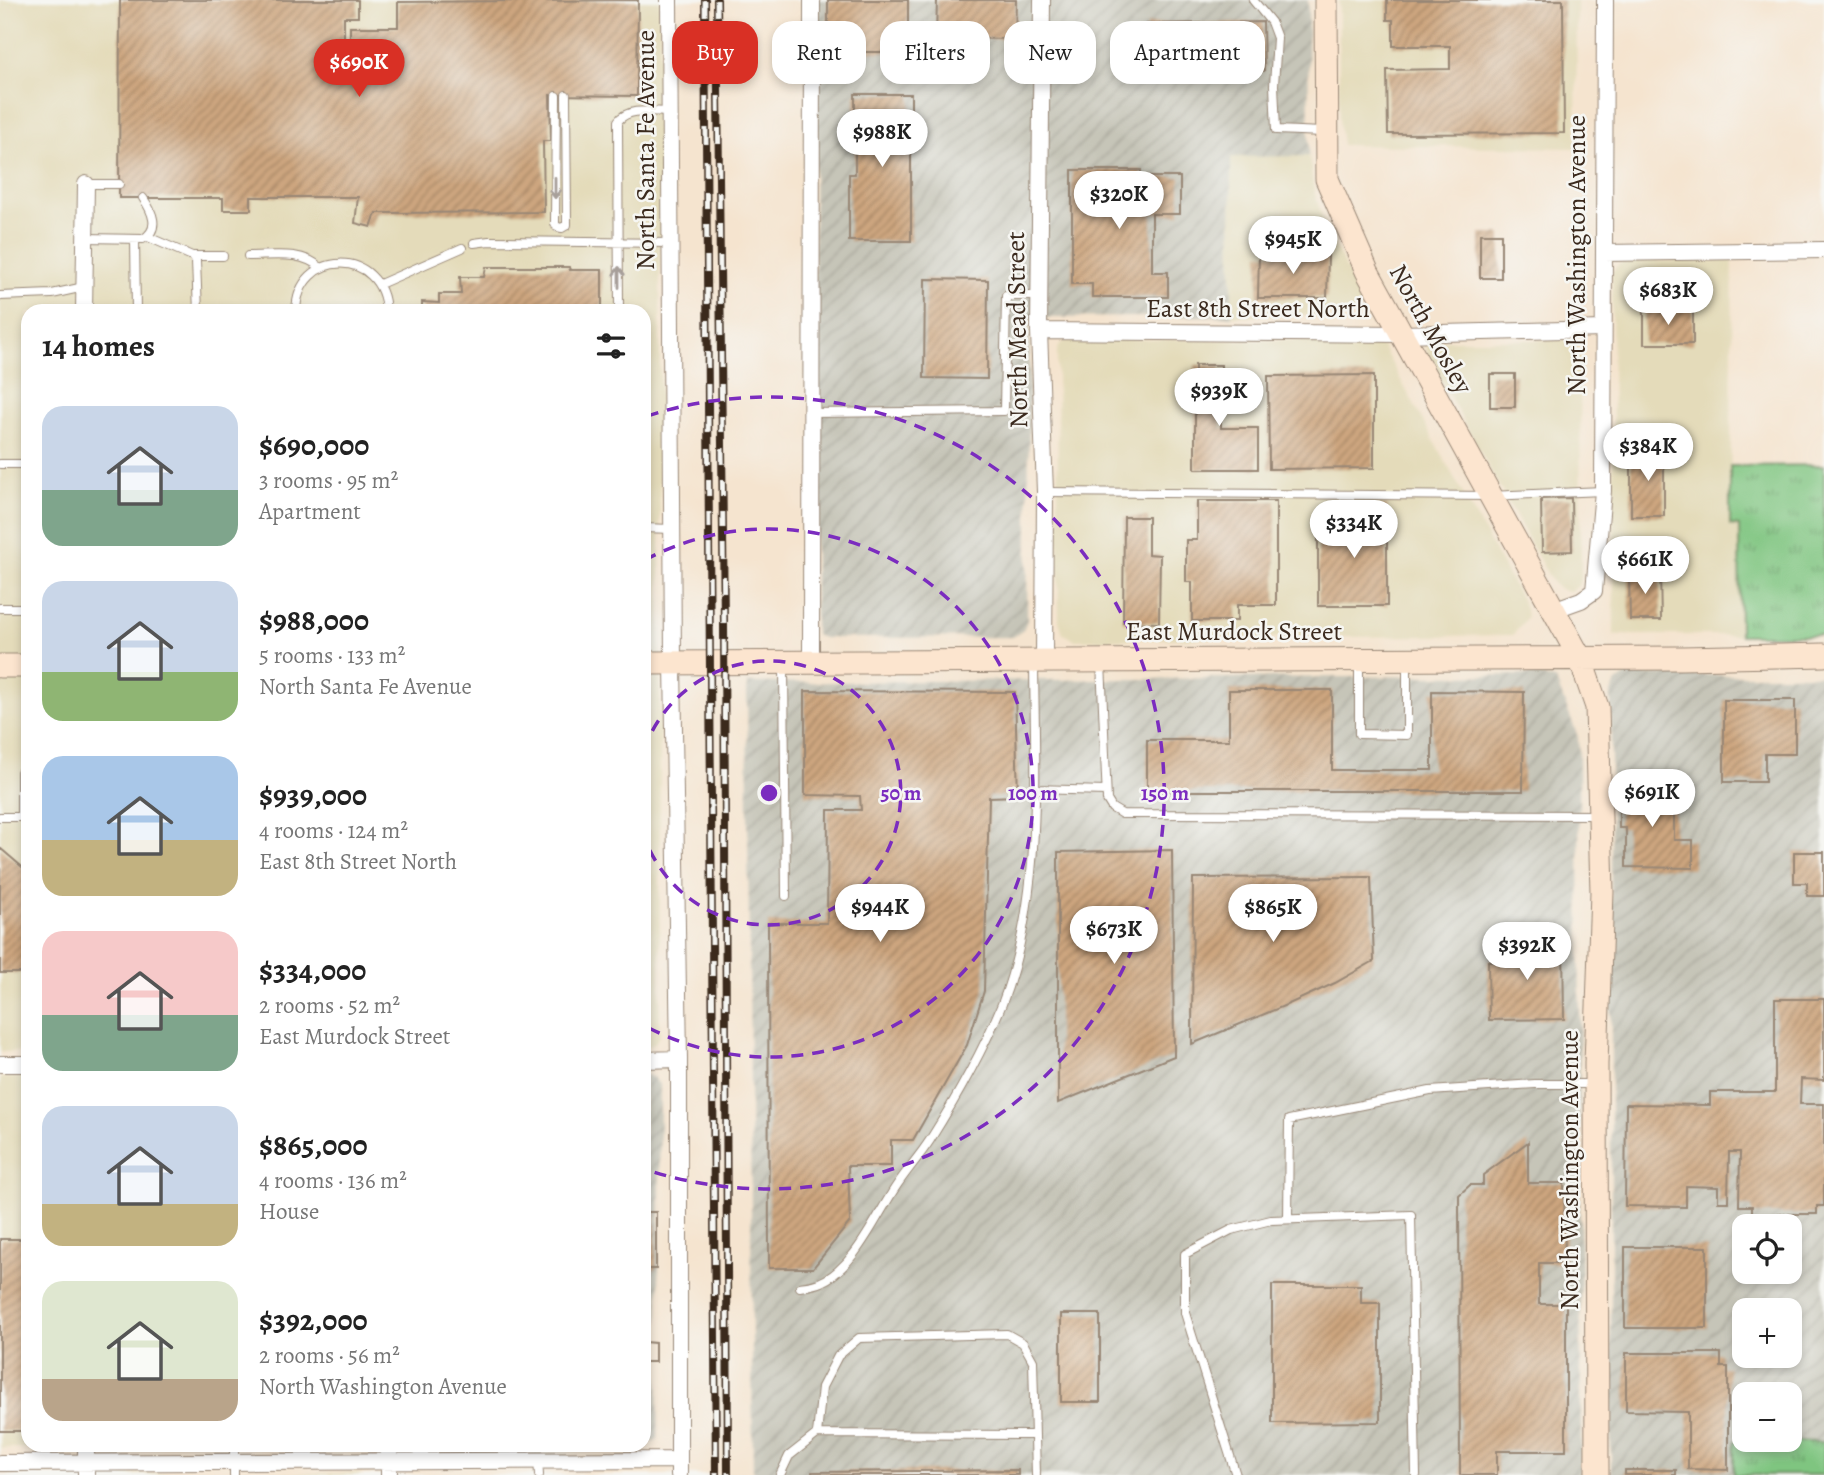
<!DOCTYPE html>
<html lang="en">
<head>
<meta charset="utf-8">
<style>
  body { margin:0; font-family:Alegreya,serif; background:#f2f2f2; color:#222; height:100vh; display:flex; flex-direction:column; font-size:26px; white-space:nowrap }
  * { box-sizing:border-box; margin:0 }
  p { font-size:23px; color:#767676 }
  .icon { flex:none; width:38px; height:38px; fill:none; stroke:currentColor; stroke-width:2; stroke-linecap:round; stroke-linejoin:round }
  .map { position:relative; flex:1; overflow:hidden }
  .side { position:absolute; left:21px; top:304px; width:630px; height:1148px; display:flex; flex-direction:column; background:#fff; border-radius:21px; box-shadow:0 4px 10px #0003 }
  .side>* { flex:none }
  .banner { position:absolute; left:672px; top:21px; width:665px; height:63px; display:flex; gap:14px }
  .controls { position:absolute; left:1732px; top:1214px; display:grid; gap:14px }
  .controls a { display:grid; place-items:center; width:70px; height:70px; border-radius:14px; background:#fff; box-shadow:0 4px 10px #0003; font-size:35px }
  .price { position:absolute; translate:-50% -60px; padding:0 16px; border-radius:24px; background:#fff; color:#222; font-size:23px; line-height:46px; filter:drop-shadow(0 2px 4px #0008) }
  .price::after { content:''; position:absolute; left:50%; top:42px; width:21px; height:16px; margin-left:-10px; background:inherit; clip-path:polygon(0 0,100% 0,50% 100%) }
  .price.current { background:#d93025; color:#fff }
  ul { padding:0; list-style:none }
  li { display:flex; align-items:center; gap:21px; height:175px; padding:0 21px }
  li span { display:grid; place-items:center; flex:none; width:196px; height:140px; border-radius:21px; color:#555 }
  li>.icon { margin-inline-start:auto }
  span .icon { width:84px; height:84px; fill:#fffc; stroke-width:1 }
  li b { font-size:30px }
  h2 { display:flex; justify-content:space-between; align-items:center; height:84px; padding:0 21px; font-size:30px }
  .tag { padding:0 24px; border-radius:21px; background:#fff; box-shadow:0 4px 10px #0003; font-size:24px; line-height:63px }
  .tag.current { background:#d93025; color:#fff }
  .map>svg:first-child { display:block }
</style>
</head>
<body>
<div class="map">
<svg width="1824" height="1475" viewBox="0 0 1824 1475">
  <defs>
    <pattern id="industrial-furrows" width="10" height="10" patternUnits="userSpaceOnUse" patternTransform="scale(1.75)"><rect width="10" height="10" fill="#c6c5b8"/><path d="M-1 1l2-2M0 10L10 0M9 11l2-2" fill="none" stroke="#aba99e"/></pattern>
    <pattern id="grass-tufts" width="24" height="20" patternUnits="userSpaceOnUse" patternTransform="scale(1.75)"><rect width="24" height="20" fill="#7fc580"/><path d="M3 7l-1-3M5 7V3M7 7l1-3M15 17l-1-3M17 17v-4M19 17l1-3" fill="none" stroke="#69a068"/></pattern>
    <pattern id="building-hatch" width="6" height="6" patternUnits="userSpaceOnUse" patternTransform="scale(1.75)"><rect width="6" height="6" fill="#cda67f"/><path d="M-1 1l2-2M0 6l6-6M5 7l2-2" fill="none" stroke="#a88767"/></pattern>
  </defs>
  <rect width="100%" height="100%" fill="#f6f6f2"/>
  <filter id="ink" filterUnits="userSpaceOnUse"><feTurbulence type="fractalNoise" baseFrequency=".0143" numOctaves="2"/><feDisplacementMap in="SourceGraphic" scale="14" xChannelSelector="R" yChannelSelector="G"/><feConvolveMatrix kernelMatrix="1 2 1 2 8 2 1 2 1" color-interpolation-filters="sRGB"/></filter>
  <filter id="wash" filterUnits="userSpaceOnUse"><feTurbulence type="fractalNoise" baseFrequency=".00686" numOctaves="4" result="noise"/><feDisplacementMap in="SourceGraphic" scale="28" xChannelSelector="R" yChannelSelector="G"/><feGaussianBlur stdDeviation="1.57" result="paint"/><feColorMatrix in="noise" values="0 0 0 0 0 0 0 0 0 0 0 0 0 0 0 0 0 1.4 0 .05"/><feComposite in="paint" operator="in"/></filter>
  <g filter="url(#wash)">
    <rect width="100%" height="100%" fill="#f5e4cf"/>
    <path fill="#e4dbba" d="M0 0H660V1035L654 1044 644 1048V312H28V1052H0Z
      M1339 0H1577L1576 148 1342 145 1339 119Z
      M1231 156H1309L1314 191 1325 226 1362 301 1359 310 1352 315 1232 316Z
      M1630 261H1733L1730 524 1739 525 1740 635H1614L1612 272 1619 264Z
      M1072 339 1372 341 1382 346 1523 603 1527 617 1513 635 1075 640 1063 634 1059 620 1057 351 1061 343Z
      M1433 340H1568L1576 346 1580 354 1581 579 1577 587 1570 591 1560 589 1552 582 1428 357 1426 345Z
      M28 1077V1446H64L56 1448H0V1078Z
      M359 1473 361 1475H107L108 1474Z"/>
    <path fill="url(#industrial-furrows)" fill-rule="evenodd" d="M814 0H1308L1309 156 1231 157 1232 316 1030 318 1027 620 1023 630 1013 637 824 638 815 635Z
      M1539 675 1556 681 1578 737 1579 755 1581 1475H753L747 683Z
      M1627 675H1824V1442L1734 1441V1475H1611V693L1615 684ZM1745 1227H1790V1272H1745ZM1745 1311H1790V1356H1745ZM1745 1395H1790V1440H1745Z
      M644 1074 654 1078 660 1086 658 1438 654 1442H644Z"/>
    <path fill="url(#grass-tufts)" stroke="#5d784f" stroke-width="2" d="M1824 465V635H1740L1739 526 1730 525V466Z
      M1734 1441 1824 1442V1475H1734Z"/>
    <g id="blocks">
      <path fill="url(#building-hatch)" d="M120 0H358V17H344V47H350V27H398V2L638 0 637 96 550 95 551 141H543L544 212 376 213 371 227 355 223 358 197H251V210H223V198H119Z
        M828 0H908V52H828Z
        M937 0H1016L1015 39 936 38Z
        M1387 0H1563L1564 133 1388 134 1387 70 1450 69V46H1393V20H1387Z
        M1263 22 1264 71 1148 73 1147 24Z
        M855 94H911V241H849V174H855Z
        M1072 170H1141V177H1180V214H1152V272H1168V297H1092V284H1072Z
        M1480 234H1501V278H1480Z
        M1259 253 1328 255 1327 298H1258Z
        M486 267H569L570 270H602V312H422V302L439 303V294H461L460 277H484Z
        M925 279 988 280 987 379 924 378Z
        M1644 310H1693V344H1644Z
        M1195 365H1221V428H1258V469H1195Z
        M1490 374H1515V407H1490Z
        M1374 375V468L1269 469 1268 376Z
        M1631 451H1664V516H1631Z
        M1571 498 1572 551 1542 552 1541 499Z
        M1197 501H1276V605H1237V621H1192V582H1186V540H1197Z
        M1354 506H1387V606H1318V523H1354Z
        M1124 517H1148V554L1160 555 1159 623 1123 622Z
        M1660 571 1661 620H1630L1629 572Z
        M1229 690H1332V770H1432V691L1524 692 1523 791H1147V740H1229Z
        M805 691 1015 692 1018 796 989 797 984 991 967 1045 913 1140H891V1166H848L850 1222 813 1268H769L768 923H827L828 810H861L860 796 805 795Z
        M1724 700H1795V754H1765V782H1724Z
        M1619 787H1674V840H1693V868L1626 867V828H1619Z
        M0 848 28 872V973H0Z
        M1172 850 1174 1056 1058 1103V852Z
        M1794 852H1824V896H1807V883H1794Z
        M1371 877 1374 961 1335 983 1291 1003 1192 1044 1193 878Z
        M1563 942 1564 1019 1489 1020 1488 961H1496L1495 943Z
        M1775 999H1824V1080L1801 1079 1800 1104H1824V1206H1817V1214H1752V1206H1739L1740 1152H1729L1728 1202H1718V1187L1686 1186V1207L1625 1206 1626 1104 1710 1105V1092H1775Z
        M1528 1142V1183H1564L1565 1263H1539V1304H1566V1451H1497V1475H1460L1459 1195 1470 1185H1483V1175Z
        M644 1212H656V1269H644Z
        M0 1239H28V1431H0Z
        M1625 1247H1707V1328H1625Z
        M1272 1285H1361V1303H1380V1422L1272 1423Z
        M1061 1314H1100V1402H1061Z
        M644 1342 655 1343V1362H644Z
        M1626 1353H1721V1367H1728V1470L1688 1469V1412L1626 1411Z
        M1018 1470V1475H812V1472Z
        M1625 1470H1676V1475H1625Z"/>
    </g>
  </g>
  <g filter="url(#ink)">
    <use href="#blocks" fill-opacity="0" stroke="#988776" stroke-width="2"/>
    <g fill="none" stroke-linecap="round" stroke-linejoin="round">
      <defs>
        <path id="lane" d="M1253 0 1271 22 1277 38 1274 85 1276 130 1323 132
          M556 96 555 223 557 227 562 228 567 225 566 95
          M86 184H119
          M148 237 192 256 196 261 198 312
          M85 238 143 239C161 229 152 211 143 198
          M135 239 136 312
          M474 243 489 241 670 243
          M192 256H223
          M248 256C273 256 301 250 321 268
          M380 284 462 248
          M0 296 52 294 84 287
          M296 312C297 248 384 247 386 312
          M619 312 618 121C629 107 652 112 670 112
          M811 413 1004 411 1006 296H1040
          M0 464H28
          M1045 492 1490 496 1603 491
          M644 528 672 529
          M0 608H23L28 603
          M1359 661V734L1407 735V663
          M1101 662 1107 800 1112 808 1122 814 1598 815
          M784 665 786 896
          M21 772V817H28
          M1034 789 1106 791
          M0 817H21
          M1288 1219 1289 1120 1430 1091 1535 1084H1593
          M800 1287C807 1286 815 1285 821 1282 854 1268 876 1217 895 1188 906 1171 919 1157 930 1140 957 1097 983 1051 1002 1004 1043 897 1035 776 1034 663
          M1035 1435 817 1434 822 1387 838 1356 859 1338 1007 1334 1023 1343 1033 1361 1036 1475
          M234 1446V1475
          M538 1460 539 1475
          M780 1475 789 1456 817 1434
          M1236 1475 1185 1313V1254L1231 1230 1271 1220 1411 1215 1416 1475"/>
        <path id="street" d="M669 0 673 663 679 1059V1475
          M1042 0 1039 331 1045 492 1044 660
          M1604 253 1824 250
          M84 312 86 184
          M1039 331 1401 334 1603 329
          M1553 610 1581 600 1594 591 1603 491 1605 0
          M811 661 812 0
          M644 1060 679 1059
          M0 1064H28
          M86 1446V1475
          M389 1446V1475
          M0 1463 679 1460"/>
        <path id="secondary" d="M1326 0 1327 179 1367 271 1580 658 1597 707 1602 892 1596 1064 1597 1475
          M644 663 1682 658 1824 655
          M0 666H28"/>
      </defs>
      <use href="#lane" stroke="#988776" stroke-width="10"/>
      <use href="#street" stroke="#988776" stroke-width="18"/>
      <use href="#secondary" stroke="#988776" stroke-width="25"/>
      <use href="#lane" stroke="#fff" stroke-width="8"/>
      <use href="#street" stroke="#fff" stroke-width="16"/>
      <use href="#secondary" stroke="#fce5cf" stroke-width="23"/>
      <defs>
        <path id="rail" d="M705 0 716 1475
          M717 0 724 623 728 1475"/>
      </defs>
      <use href="#rail" stroke="#3b2a1e" stroke-width="8"/>
      <use href="#rail" stroke="#f6f6f2" stroke-width="5" stroke-dasharray="16" stroke-linecap="butt"/>
    </g>
    <defs><path id="oneway-shaft" d="M-6 0H5M1.5-3L5.5 0L1.5 3" fill="none" stroke-width="1.6" stroke-linecap="round" stroke-linejoin="round" transform="scale(1.75)"/></defs>
    <g stroke="#a79f9a">
      <use href="#oneway-shaft" transform="translate(555 188) rotate(90)"/>
      <use href="#oneway-shaft" transform="translate(619 277) rotate(-90)"/>
    </g>
  </g>
  <g fill="none" stroke="#7b2cbf" stroke-width="3.5" stroke-dasharray="12 9">
    <path d="M644 750A132 132 0 1 1 644 836"/>
    <path d="M645 560A264 264 0 1 1 645 1026"/>
    <path d="M647 416A396 396 0 1 1 647 1170"/>
  </g>
  <g text-anchor="middle" dominant-baseline="central" stroke-width="5" stroke-linejoin="round" paint-order="stroke">
    <g font-size="26" fill="#3b2a1e" stroke="#f6f6f2">
      <text transform="translate(645 150) rotate(-90)">North Santa Fe Avenue</text>
      <text transform="translate(1576 255) rotate(-90)">North Washington Avenue</text>
      <text x="1258" y="308">East 8th Street North</text>
      <text transform="translate(1431 329) rotate(61)">North Mosley</text>
      <text transform="translate(1017 330) rotate(-91)">North Mead Street</text>
      <text x="1234" y="631">East Murdock Street</text>
      <text transform="translate(1569 1170) rotate(-90)">North Washington Avenue</text>
    </g>
  </g>
  <circle cx="769" cy="793" r="10" fill="#7b2cbf" stroke="#f6f6f2" stroke-width="3.5"/>
  <g font-size="21" text-anchor="middle" font-weight="bold" fill="#7b2cbf" stroke="#f6f6f2" stroke-width="5" stroke-linejoin="round" paint-order="stroke">
    <text x="901" y="800">50 m</text>
    <text x="1033" y="800">100 m</text>
    <text x="1165" y="800">150 m</text>
  </g>
</svg>
<div class="controls">
<a><svg class="icon" aria-label="locate" viewBox="0 0 24 24"><circle cx="12" cy="12" r="6"/><path d="M12 2v4M12 18v4M2 12h4M18 12h4"/></svg></a>
<a>+</a>
<a>−</a>
</div>
<b class="price current" style="left:359px;top:99px">$690K</b>
<b class="price" style="left:882px;top:169px">$988K</b>
<b class="price" style="left:1119px;top:231px">$320K</b>
<b class="price" style="left:1293px;top:276px">$945K</b>
<b class="price" style="left:1668px;top:327px">$683K</b>
<b class="price" style="left:1219px;top:428px">$939K</b>
<b class="price" style="left:1648px;top:483px">$384K</b>
<b class="price" style="left:1354px;top:560px">$334K</b>
<b class="price" style="left:1645px;top:596px">$661K</b>
<b class="price" style="left:1652px;top:829px">$691K</b>
<b class="price" style="left:880px;top:944px">$944K</b>
<b class="price" style="left:1273px;top:944px">$865K</b>
<b class="price" style="left:1114px;top:966px">$673K</b>
<b class="price" style="left:1527px;top:982px">$392K</b>
<div class="banner">
<a class="tag current">Buy</a>
<a class="tag">Rent</a>
<a class="tag">Filters</a>
<a class="tag">New</a>
<a class="tag">Apartment</a>
</div>
<section class="side">
<h2>14 homes<svg class="icon" aria-label="filters" viewBox="0 0 24 24"><path d="M4 7h16M4 17h16"/><circle cx="9" cy="7" r="2"/><circle cx="15" cy="17" r="2"/></svg></h2>
<ul>
<li><span style="background:linear-gradient(#c9d6e8 60%,#7fa58c 0)"><svg class="icon" aria-label="home" viewBox="0 0 24 24"><path d="M3 11l9-7 9 7M6 9v11h12V9"/></svg></span><div><b>$690,000</b><p>3 rooms · 95 m²</p><p>Apartment</p></div></li>
<li><span style="background:linear-gradient(#c9d6e8 65%,#8fb573 0)"><svg class="icon" aria-label="home" viewBox="0 0 24 24"><path d="M3 11l9-7 9 7M6 9v11h12V9"/></svg></span><div><b>$988,000</b><p>5 rooms · 133 m²</p><p>North Santa Fe Avenue</p></div></li>
<li><span style="background:linear-gradient(#a9c7e8 60%,#c2b280 0)"><svg class="icon" aria-label="home" viewBox="0 0 24 24"><path d="M3 11l9-7 9 7M6 9v11h12V9"/></svg></span><div><b>$939,000</b><p>4 rooms · 124 m²</p><p>East 8th Street North</p></div></li>
<li><span style="background:linear-gradient(#f6c9c9 60%,#7fa58c 0)"><svg class="icon" aria-label="home" viewBox="0 0 24 24"><path d="M3 11l9-7 9 7M6 9v11h12V9"/></svg></span><div><b>$334,000</b><p>2 rooms · 52 m²</p><p>East Murdock Street</p></div></li>
<li><span style="background:linear-gradient(#c9d6e8 70%,#c2b280 0)"><svg class="icon" aria-label="home" viewBox="0 0 24 24"><path d="M3 11l9-7 9 7M6 9v11h12V9"/></svg></span><div><b>$865,000</b><p>4 rooms · 136 m²</p><p>House</p></div></li>
<li><span style="background:linear-gradient(#dfe7d0 70%,#b9a48a 0)"><svg class="icon" aria-label="home" viewBox="0 0 24 24"><path d="M3 11l9-7 9 7M6 9v11h12V9"/></svg></span><div><b>$392,000</b><p>2 rooms · 56 m²</p><p>North Washington Avenue</p></div></li>
</ul>
</section>
</div>
</body>
</html>
